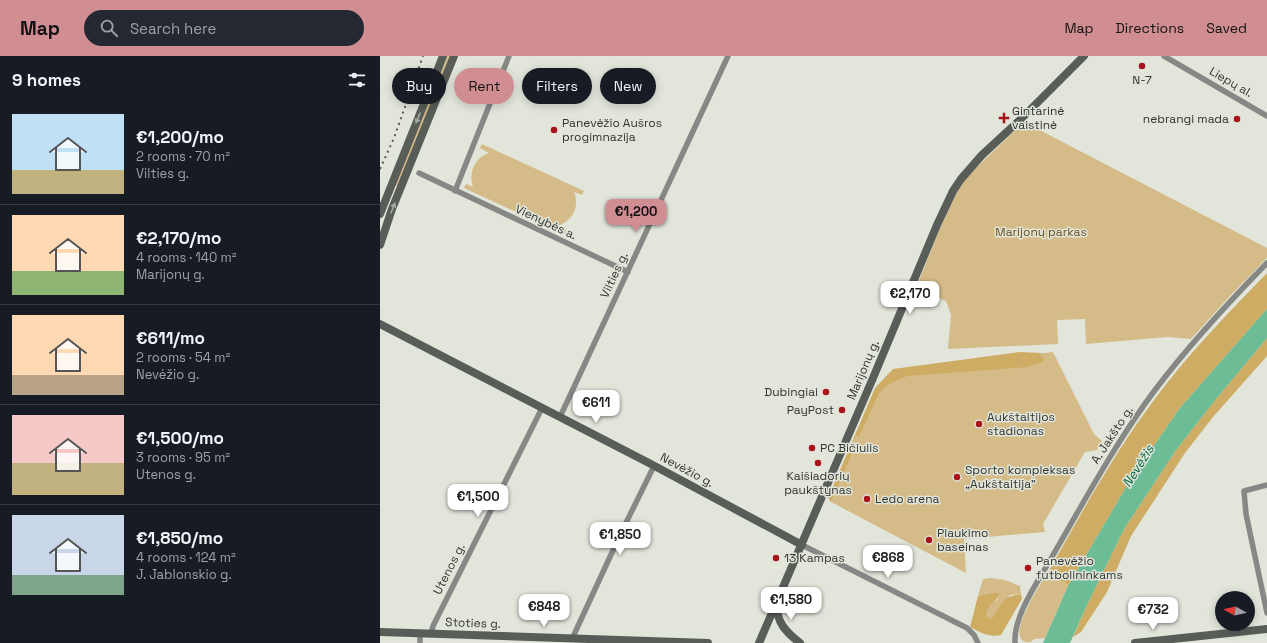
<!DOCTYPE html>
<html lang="en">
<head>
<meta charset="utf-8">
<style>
  body { margin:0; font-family:"Space Grotesk",sans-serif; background:#242831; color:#f1f3f6; height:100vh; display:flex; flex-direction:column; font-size:15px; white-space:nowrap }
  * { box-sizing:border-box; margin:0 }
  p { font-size:13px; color:#9ea1a6 }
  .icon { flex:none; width:22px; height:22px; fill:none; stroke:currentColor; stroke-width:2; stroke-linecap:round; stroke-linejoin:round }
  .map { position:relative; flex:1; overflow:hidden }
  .panel { display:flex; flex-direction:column; background:#171b24; width:380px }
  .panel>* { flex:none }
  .banner { position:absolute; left:12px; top:12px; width:380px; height:36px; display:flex; gap:8px }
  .needle { width:26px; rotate:278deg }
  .fabs { position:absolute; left:835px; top:535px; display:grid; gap:8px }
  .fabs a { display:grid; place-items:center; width:40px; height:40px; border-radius:50%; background:#171b24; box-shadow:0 2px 10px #0003; font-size:20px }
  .price { position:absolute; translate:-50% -34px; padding:0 9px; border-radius:8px; background:#fff; color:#222; font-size:13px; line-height:26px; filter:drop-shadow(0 1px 2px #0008) }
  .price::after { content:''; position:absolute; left:50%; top:24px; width:12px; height:9px; margin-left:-6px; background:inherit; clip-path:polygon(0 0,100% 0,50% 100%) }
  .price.selected { background:#d08e93; color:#111 }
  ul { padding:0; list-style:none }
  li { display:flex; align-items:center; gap:12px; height:100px; padding:0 12px }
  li+li { border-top:1px solid #363941 }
  li span { display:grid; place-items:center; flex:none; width:112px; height:80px; border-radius:0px; color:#555 }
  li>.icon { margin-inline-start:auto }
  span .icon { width:48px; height:48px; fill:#fffc; stroke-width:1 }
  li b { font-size:17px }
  h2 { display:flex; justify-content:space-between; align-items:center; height:48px; padding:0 12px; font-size:17px }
  .pill { padding:0 14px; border-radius:18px; background:#171b24; box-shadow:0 2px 10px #0003; font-size:14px; line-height:36px }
  .pill.selected { background:#d08e93; color:#111 }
  header { display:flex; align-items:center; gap:24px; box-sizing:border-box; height:56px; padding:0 20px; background:#d08e93; color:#111 }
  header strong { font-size:19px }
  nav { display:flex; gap:22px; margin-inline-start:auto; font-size:14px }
  .search { width:280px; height:36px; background:#242831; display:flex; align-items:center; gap:10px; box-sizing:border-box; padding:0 14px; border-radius:22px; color:#9ea1a6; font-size:15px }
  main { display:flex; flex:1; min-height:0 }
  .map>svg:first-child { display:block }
</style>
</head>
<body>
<header>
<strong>Map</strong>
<div class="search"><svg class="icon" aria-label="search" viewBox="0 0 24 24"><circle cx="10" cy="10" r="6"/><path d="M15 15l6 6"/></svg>Search here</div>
<nav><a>Map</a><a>Directions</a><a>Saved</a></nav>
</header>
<main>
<section class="panel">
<h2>9 homes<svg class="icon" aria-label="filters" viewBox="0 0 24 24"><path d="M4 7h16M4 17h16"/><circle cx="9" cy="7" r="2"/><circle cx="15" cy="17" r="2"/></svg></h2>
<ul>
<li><span style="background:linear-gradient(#bfe0f5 70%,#c2b280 0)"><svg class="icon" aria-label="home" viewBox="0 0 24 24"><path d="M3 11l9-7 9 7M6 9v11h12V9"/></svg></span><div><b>€1,200/mo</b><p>2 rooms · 70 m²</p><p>Vilties g.</p></div></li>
<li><span style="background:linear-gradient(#ffd9b3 70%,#8fb573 0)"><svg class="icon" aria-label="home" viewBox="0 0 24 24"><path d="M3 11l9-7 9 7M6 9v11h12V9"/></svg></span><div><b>€2,170/mo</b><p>4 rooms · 140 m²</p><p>Marijonų g.</p></div></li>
<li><span style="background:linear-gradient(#ffd9b3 75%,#b9a48a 0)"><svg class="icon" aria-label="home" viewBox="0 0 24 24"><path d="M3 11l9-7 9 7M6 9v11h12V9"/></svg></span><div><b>€611/mo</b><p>2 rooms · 54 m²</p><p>Nevėžio g.</p></div></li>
<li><span style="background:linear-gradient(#f6c9c9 60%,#c2b280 0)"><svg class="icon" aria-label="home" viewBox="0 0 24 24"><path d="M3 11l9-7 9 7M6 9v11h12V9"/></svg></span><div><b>€1,500/mo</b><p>3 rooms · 95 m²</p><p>Utenos g.</p></div></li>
<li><span style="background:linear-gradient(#c9d6e8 75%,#7fa58c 0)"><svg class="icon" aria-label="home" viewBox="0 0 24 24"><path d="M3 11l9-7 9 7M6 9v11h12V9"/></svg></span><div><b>€1,850/mo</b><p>4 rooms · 124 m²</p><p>J. Jablonskio g.</p></div></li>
</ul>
</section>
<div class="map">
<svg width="887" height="587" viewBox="0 0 887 587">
  <rect width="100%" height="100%" fill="#e1e5da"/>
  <path fill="#d5bb87" d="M67 0H70L18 130 15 129Z
    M644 66 887 192V202L847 243 811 283 788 281 706 288 705 263 677 264 678 288 568 293 571 259 566 245 536 232 559 175 576 138 585 124 599 109Z
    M102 88 204 135 202 139 194 136C200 151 193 164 178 170L186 174 184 178 84 132 86 128 93 131C88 117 95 101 109 97L100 92Z
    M673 296 714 378 722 385 717 394 705 396 663 468 665 476 584 483 586 517 451 446 476 390 472 388 476 380 479 381 500 332 532 312Z
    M670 513 688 530 665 582 654 583 651 586C648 586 645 587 642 584 630 573 663 524 670 513Z
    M610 522 625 524 640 530 641 538 630 539 611 563 605 561C605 553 612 548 618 543L616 536 598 540 603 523Z"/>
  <path fill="#ceac64" d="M887 217V253L800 352 751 423 688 530 670 513C703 454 736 394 777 340 810 296 849 256 887 217Z
    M887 282V300L833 361 805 397 751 480 727 536 701 576 693 581 706 551 744 473 796 394 836 343Z
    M640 296 661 297 660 299 664 303 663 306 648 311 527 320 509 328 499 337 479 381 476 380 472 388 476 390 451 446 448 442 495 332 513 313Z
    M616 536 619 538C617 547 605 550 606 561L611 563C624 548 619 541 641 538L642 543 621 579C610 582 599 576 590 571L598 540Z"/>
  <path fill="#6cbc95" d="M887 253V282L836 343 796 394 744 473 706 551 690 587H663L688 530 751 423 800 352Z"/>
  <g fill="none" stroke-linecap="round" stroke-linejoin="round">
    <path stroke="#858884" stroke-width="5.5" d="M784 0 887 60
      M39 117 248 216
      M75 135 129 0
      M180 361 348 0
      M887 429 864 435 866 458 887 557
      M422 489 587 572 594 579 598 587
      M51 578 53 570 162 352
      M192 583 241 477 274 410
      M40 587V578
      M635 587C633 559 660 523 673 499 705 444 736 386 775 334 809 289 847 248 887 207"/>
    <path stroke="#595d58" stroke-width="8" d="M0 158 63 0
      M0 189 12 153 74 0
      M0 268 269 407 422 489
      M397 549C396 566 407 577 420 587
      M0 576 328 587
      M379 587 493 322 557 169 573 135 581 123 602 99 641 63 704 0
      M755 587 887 573"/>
    <path stroke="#5a5c57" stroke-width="2" stroke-dasharray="2 4" stroke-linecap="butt" d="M0 113 14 82 43 0"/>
  </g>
  <defs><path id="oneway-solid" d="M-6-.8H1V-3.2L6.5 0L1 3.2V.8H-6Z"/></defs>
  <g fill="#a4a8a0">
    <use href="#oneway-solid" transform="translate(38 62) rotate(112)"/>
    <use href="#oneway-solid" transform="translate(13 152) rotate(-68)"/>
  </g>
  <g fill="#a8131a" stroke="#e1e5da" stroke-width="1.5">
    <circle cx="762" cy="10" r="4"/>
    <path d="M622 56h4v4h4v4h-4v4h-4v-4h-4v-4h4z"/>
    <circle cx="857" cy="63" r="4"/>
    <circle cx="174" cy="74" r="4"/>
    <circle cx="446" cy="336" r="4"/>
    <circle cx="462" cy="354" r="4"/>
    <circle cx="599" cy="368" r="4"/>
    <circle cx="432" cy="392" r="4"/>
    <circle cx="438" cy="407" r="4"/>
    <circle cx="577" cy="421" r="4"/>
    <circle cx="487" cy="443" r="4"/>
    <circle cx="549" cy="484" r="4"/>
    <circle cx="396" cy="502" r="4"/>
    <circle cx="648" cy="512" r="4"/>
  </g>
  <g text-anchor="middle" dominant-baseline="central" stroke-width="3" stroke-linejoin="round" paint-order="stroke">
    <g font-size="12" fill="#333531" stroke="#e1e5da" text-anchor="start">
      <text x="762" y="24" text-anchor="middle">N-7</text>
      <text x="632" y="55">Gintarinė<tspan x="632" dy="14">vaistinė</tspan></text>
      <text x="849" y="63" text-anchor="end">nebrangi mada</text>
      <text x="182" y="67">Panevėžio Aušros<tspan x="182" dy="14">progimnazija</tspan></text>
      <text x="438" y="336" text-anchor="end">Dubingiai</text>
      <text x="454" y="354" text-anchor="end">PayPost</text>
      <text x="607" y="361">Aukštaitijos<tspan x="607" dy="14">stadionas</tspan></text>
      <text x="440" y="392">PC Bičiulis</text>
      <text x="585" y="414">Sporto kompleksas<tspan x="585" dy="14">„Aukštaitija”</tspan></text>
      <text x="438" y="420" text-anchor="middle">Kaišiadorių<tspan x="438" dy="14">paukštynas</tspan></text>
      <text x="495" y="443">Ledo arena</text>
      <text x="557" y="477">Plaukimo<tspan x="557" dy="14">baseinas</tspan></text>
      <text x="404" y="502">13 Kampas</text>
      <text x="656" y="505">Panevėžio<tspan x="656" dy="14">futbolininkams</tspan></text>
    </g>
    <g font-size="12" fill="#333531" stroke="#e1e5da">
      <text transform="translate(851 26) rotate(30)">Liepų al.</text>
      <text transform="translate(166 166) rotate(25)">Vienybės a.</text>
      <text transform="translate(234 219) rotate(-65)">Vilties g.</text>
      <text transform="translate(483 314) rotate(-67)">Marijonų g.</text>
      <text transform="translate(732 379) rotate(-57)">A. Jakšto g.</text>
      <text transform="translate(307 414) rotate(28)">Nevėžio g.</text>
      <text transform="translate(69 513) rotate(-63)">Utenos g.</text>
      <text transform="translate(93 567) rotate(2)">Stoties g.</text>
    </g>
    <g font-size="12" fill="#674f18" stroke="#e1e5da">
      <text x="661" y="176">Marijonų parkas</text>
    </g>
    <g font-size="13" font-style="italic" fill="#006945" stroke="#e1e5da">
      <text transform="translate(758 410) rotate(-58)">Nevėžis</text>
    </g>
  </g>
</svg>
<div class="fabs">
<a><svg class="needle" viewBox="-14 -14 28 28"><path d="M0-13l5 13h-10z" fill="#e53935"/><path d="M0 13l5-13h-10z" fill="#9ea1a6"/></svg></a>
</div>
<b class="price selected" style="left:256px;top:177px">€1,200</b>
<b class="price" style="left:530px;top:259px">€2,170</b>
<b class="price" style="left:216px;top:368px">€611</b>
<b class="price" style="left:98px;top:462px">€1,500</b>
<b class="price" style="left:240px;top:500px">€1,850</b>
<b class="price" style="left:508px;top:523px">€868</b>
<b class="price" style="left:411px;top:565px">€1,580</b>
<b class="price" style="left:164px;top:572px">€848</b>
<b class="price" style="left:773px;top:575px">€732</b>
<div class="banner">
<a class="pill">Buy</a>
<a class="pill selected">Rent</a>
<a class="pill">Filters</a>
<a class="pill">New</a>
</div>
</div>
</main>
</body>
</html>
